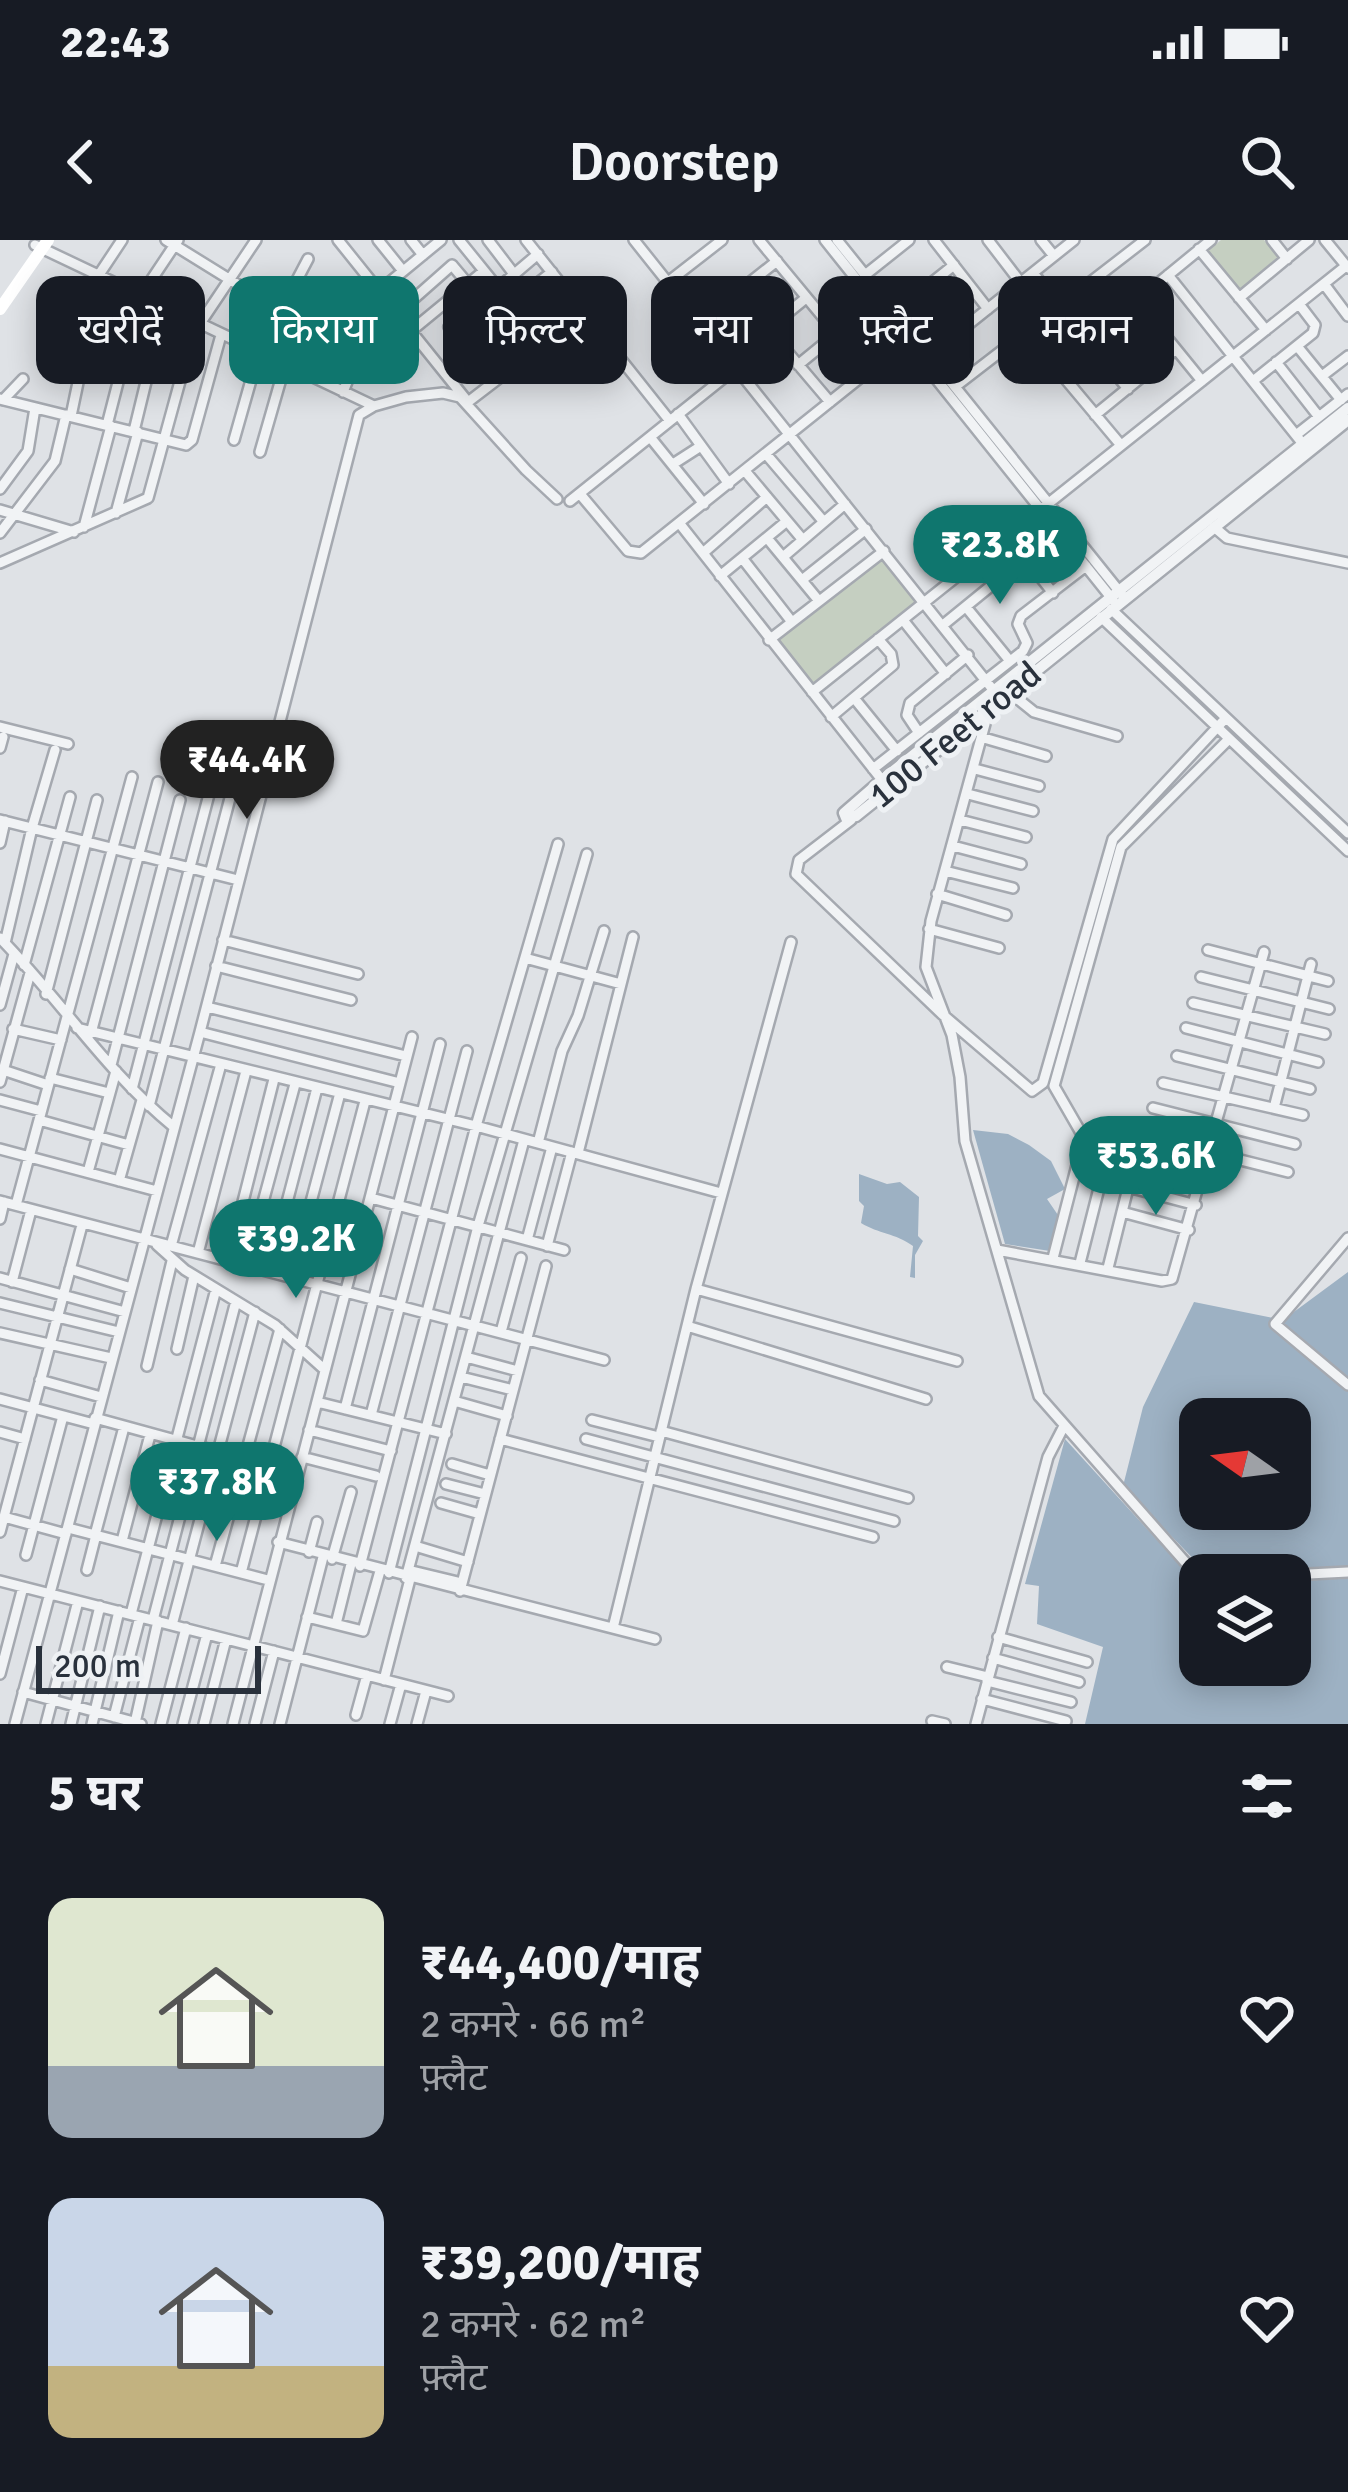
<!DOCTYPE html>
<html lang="hi">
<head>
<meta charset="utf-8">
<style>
  body { margin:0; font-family:Signika,"Noto Sans Devanagari",sans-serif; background:#20242c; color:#f1f3f6; height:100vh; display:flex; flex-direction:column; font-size:45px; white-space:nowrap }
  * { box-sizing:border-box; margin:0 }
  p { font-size:39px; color:#9ea1a6 }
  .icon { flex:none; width:66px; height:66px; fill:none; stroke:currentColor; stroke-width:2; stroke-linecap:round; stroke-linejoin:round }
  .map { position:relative; height:1484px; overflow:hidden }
  .sheet { display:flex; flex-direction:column; background:#171b24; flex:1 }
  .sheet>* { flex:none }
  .top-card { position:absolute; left:36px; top:36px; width:1278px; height:108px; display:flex; gap:24px }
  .needle { width:78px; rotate:284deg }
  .tools { position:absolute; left:1179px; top:1158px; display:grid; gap:24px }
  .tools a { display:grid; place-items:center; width:132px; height:132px; border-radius:24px; background:#171b24; box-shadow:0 6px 30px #0003; font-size:60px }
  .scale { position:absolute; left:36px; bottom:30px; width:225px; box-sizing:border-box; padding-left:12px; border:6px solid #29313c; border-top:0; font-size:33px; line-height:42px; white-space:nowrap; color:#29313c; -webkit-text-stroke:9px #eef1f4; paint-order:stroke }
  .price { position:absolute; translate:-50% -102px; padding:0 27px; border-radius:42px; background:#0f766e; color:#fff; font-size:39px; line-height:78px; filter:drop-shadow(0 3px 6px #0008) }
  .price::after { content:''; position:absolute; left:50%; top:72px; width:36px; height:27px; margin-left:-18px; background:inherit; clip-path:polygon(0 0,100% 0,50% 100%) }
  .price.on { background:#222; color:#fff }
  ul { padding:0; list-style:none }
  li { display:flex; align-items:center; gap:36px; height:300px; padding:0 48px }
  li span { display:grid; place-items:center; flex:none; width:336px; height:240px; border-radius:24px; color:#555 }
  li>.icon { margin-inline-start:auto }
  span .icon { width:144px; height:144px; fill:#fffc; stroke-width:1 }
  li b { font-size:51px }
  h2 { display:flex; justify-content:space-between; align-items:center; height:144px; padding:0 48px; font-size:51px }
  .pill { padding:0 42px; border-radius:24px; background:#171b24; box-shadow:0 6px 30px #0003; font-size:42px; line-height:108px }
  .pill.on { background:#0f766e; color:#fff }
  .status { display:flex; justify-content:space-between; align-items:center; height:84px; padding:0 60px; background:#171b24; direction:ltr }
  .status svg { height:33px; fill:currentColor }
  header { display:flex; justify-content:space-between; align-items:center; height:156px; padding:0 48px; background:#171b24; font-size:54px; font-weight:600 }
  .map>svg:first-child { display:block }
</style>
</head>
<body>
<div class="status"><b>22:43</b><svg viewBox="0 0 49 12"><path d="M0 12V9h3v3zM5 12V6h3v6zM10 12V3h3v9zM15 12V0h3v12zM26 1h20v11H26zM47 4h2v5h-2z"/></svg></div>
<header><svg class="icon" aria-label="back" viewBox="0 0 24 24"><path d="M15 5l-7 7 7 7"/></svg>Doorstep<svg class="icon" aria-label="search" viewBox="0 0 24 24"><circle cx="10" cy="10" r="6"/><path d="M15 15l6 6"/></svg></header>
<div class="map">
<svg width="1348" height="1484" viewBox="0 0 1348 1484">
  <rect width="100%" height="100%" fill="#dfe2e6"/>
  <path fill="#c5cfc1" d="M1221 0H1264L1278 17 1239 50 1207 12Z
    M1134 68 1166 107 1127 140 1095 101Z
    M882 319 916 362 813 444 779 400Z"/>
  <path fill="#9db1c3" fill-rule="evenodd" d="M973 890 1008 894 1029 905 1051 921 1065 949 1047 959 1060 978 1050 1011 1005 1004Z
    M859 934 887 944 900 942 919 957 918 996 923 1001 915 1015V1038L910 1037 913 1006C895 993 879 994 861 983L864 966 859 961Z
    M1348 1032V1331L1209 1335 1123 1246 1143 1167 1194 1062 1283 1080ZM1200 1179H1290V1269H1200Z
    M1065 1199 1200 1347V1425H1290V1342L1348 1338V1484H1085L1103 1407 1037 1384 1039 1346 1025 1344Z"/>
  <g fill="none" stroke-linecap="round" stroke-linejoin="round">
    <defs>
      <path id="minor" d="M166 0 279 70
        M338 0 468 162 584 73
        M378 0 403 31
        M411 0 423 15
        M459 0 511 64
        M488 0 514 34
        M526 0 670 181
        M634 0 994 451 931 681 926 727 952 795 960 837 965 901 1039 1156 1186 1323 1202 1335
        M759 0 836 93
        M825 0 1113 360
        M837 0 1123 356
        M934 0 988 69
        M988 0 1021 43
        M1041 0 1054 16
        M1272 0 1287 19
        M1325 0 1348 28
        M35 5 374 166
        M1199 9 1266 90
        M1033 33 1128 149
        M865 35 909 0
        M1168 35 1303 204
        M668 42 722 0
        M1324 44 1348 76
        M498 48 538 14
        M379 51 441 0
        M452 58 507 132
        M1239 58 1309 0
        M1137 61 1202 141
        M409 63 452 25 468 44
        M462 71 449 87 474 121
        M895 72 954 25
        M69 78 107 89
        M493 78 523 120
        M700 82 777 21
        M199 85 256 0
        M768 89 830 162
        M478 90 552 32
        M411 91 484 31
        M1026 92 1120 204
        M504 94 564 48
        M1089 100 1211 0
        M53 104 103 117
        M1297 106 1341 160
        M47 113 122 0
        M930 115 1074 0
        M730 120 806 58
        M1276 122 1319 177
        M798 125 875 62
        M1322 136 1348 116
        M1253 141 1313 93 1315 85 1299 64
        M956 146 1145 0
        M343 152 357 117
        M0 159 186 205 192 200 221 95
        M3 160 23 139
        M678 174 729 244
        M1095 175 1176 109
        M71 176 80 133
        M107 185 140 57 178 0
        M134 191 164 68
        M1296 195 1348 154
        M650 197 704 264
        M234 200 259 112 308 19
        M260 212 285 125
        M766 214 824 282
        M673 224 701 206
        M745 231 803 300
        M0 249 28 211 35 168
        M580 254 628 311 641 313 906 101
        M570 261 736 128
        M0 270 74 292
        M116 273 138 192
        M680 284 882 540
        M84 287 111 186
        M1214 287 1227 298 1348 323
        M0 293 55 221 66 175
        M1008 296 1053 353
        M767 298 819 361
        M703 313 767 257
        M783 317 845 264
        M742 318 792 382
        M0 323 148 258 196 83
        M720 336 787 281
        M802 340 866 289
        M966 367 1010 421
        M1111 369 1348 593
        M1101 377 1348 611
        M903 380 946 434
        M943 385 997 341 999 326 987 313
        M769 400 884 311
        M1008 451 1034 472 1117 496
        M812 452 1346 26
        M854 458 897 511
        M831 477 893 425 891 414 878 399
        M0 487 68 504
        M919 493 907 475 910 463 968 415
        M984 498 1046 516
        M0 508 3 497
        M873 529 1023 411 1027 403 1018 384 1021 376 1086 326
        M975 529 1039 546
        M968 554 1033 571
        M0 580 238 640
        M851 580 799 620 796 634 942 774 1032 851 1043 843 1113 599 1225 479
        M960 580 1026 597
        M0 603 5 581
        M953 606 1021 624
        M945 631 1013 648
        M937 654 1006 675
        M929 689 999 708
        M0 698C60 759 106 832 174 887
        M223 700 358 734
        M5 703 32 588 55 510
        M1208 710 1328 741
        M525 718 621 744
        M24 725 70 557
        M216 726 351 760
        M1201 737 1329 769
        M46 754 97 560
        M1193 763 1325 794
        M0 765 14 714
        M207 767 406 816
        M77 788 476 886 721 953
        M1186 788 1318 822
        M13 789 61 800
        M200 792 400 843
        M91 793 158 542
        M1177 816 1310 849
        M111 825 180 560
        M3 830 48 845
        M50 838 109 853
        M0 842 30 733
        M1163 843 1303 875
        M132 849 213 539
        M0 860 41 871
        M149 866 240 520
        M1153 868 1295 904
        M1274 868 1311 724
        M39 880 129 905
        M1145 896 1288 932
        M538 903 562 811 578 776 604 691
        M0 909 157 951
        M578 913 633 697
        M1133 927 1202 944
        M88 932 116 831
        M119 941 142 860
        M1128 947 1196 965
        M371 958 564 1010
        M0 961 604 1120
        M16 965 132 537
        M1122 972 1189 990
        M0 979 4 962
        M1348 998 1275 1084 1348 1145
        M527 1000 552 907
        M157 1005 185 1030 275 1085 325 1130
        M171 1006 221 824
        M547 1006 572 912
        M997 1010 1162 1041 1172 1039 1264 712
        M198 1013 246 831
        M1053 1018 1084 898 1054 846 1121 607 1228 500
        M228 1021 274 839
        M1080 1023 1110 905
        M246 1025 295 844
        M1108 1028 1137 912
        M70 1029 131 1048
        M269 1031 317 848
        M291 1037 340 853
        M0 1038 125 1072
        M12 1042 31 970
        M696 1049 957 1121
        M0 1063 119 1092
        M687 1086 926 1159
        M501 1092 521 1018
        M0 1093 111 1118
        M177 1109 194 1036
        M466 1117 518 1131
        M147 1126 172 1021
        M461 1137 513 1150
        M40 1140 101 1157
        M0 1159 94 1184
        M454 1161 507 1176
        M317 1162 446 1194
        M345 1169 440 804
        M371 1175 467 811
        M95 1178 270 1226
        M592 1180 659 1197
        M309 1190 391 1211
        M661 1191 908 1258
        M0 1192 25 1199
        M500 1199 873 1297
        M586 1199 894 1281
        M302 1217 376 1236
        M452 1224 490 1235
        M446 1244 485 1254
        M441 1263 480 1274
        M4 1277 66 1294
        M68 1288 268 1340
        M0 1292 82 985
        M95 1295 124 1187
        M122 1301 150 1195
        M278 1302 655 1399
        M415 1306 468 1322
        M309 1312 317 1282
        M26 1315 63 1176
        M332 1319 351 1252
        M215 1326 280 1089
        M360 1326 476 886 558 604
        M87 1330 96 1295
        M408 1330 462 1343
        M241 1333 365 861
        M389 1333 478 986 587 614
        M1289 1335 1348 1332
        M406 1338 524 900
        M0 1341 448 1456
        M460 1351 546 1026
        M131 1374 216 1049
        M307 1377 363 1391 380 1331
        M153 1380 236 1061
        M336 1384 351 1324
        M172 1385 255 1072
        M613 1388 696 1049 791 702
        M998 1397 1087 1422
        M993 1418 1079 1442
        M947 1427 988 1437
        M0 1434 23 1347
        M384 1440 410 1339
        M987 1441 1071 1462
        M23 1452 141 1484
        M982 1459 1066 1481
        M356 1475 367 1435
        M114 1477 140 1377
        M932 1481 945 1484
        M135 1483 158 1381
        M15 1484 200 792 359 175 374 166 406 157 443 153 460 157 526 230 557 259
        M46 1484 78 1361
        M71 1484 100 1366
        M92 1484 119 1371
        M161 1484 186 1388
        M183 1484 207 1394
        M204 1484 226 1399
        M233 1484 412 797
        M255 1484 274 1411
        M280 1484 323 1317
        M390 1484 401 1444
        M417 1484 426 1451
        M976 1484 1048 1217 1064 1186"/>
      <path id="tertiary" d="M1348 168 882 540 844 573 846 578 856 576 1348 180"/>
    </defs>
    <use href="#minor" stroke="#a5a9b0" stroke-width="14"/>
    <use href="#tertiary" stroke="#a5a9b0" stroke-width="15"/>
    <use href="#minor" stroke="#f1f3f5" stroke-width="9"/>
    <use href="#tertiary" stroke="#f1f3f5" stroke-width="10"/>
    <path stroke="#fff" stroke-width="12" d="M0 69 48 0"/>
  </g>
  <g text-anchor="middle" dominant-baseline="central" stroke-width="10" stroke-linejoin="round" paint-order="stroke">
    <g font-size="36" fill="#29313c" stroke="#eef1f4">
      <text transform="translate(955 495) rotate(-39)">100 Feet road</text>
    </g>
  </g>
</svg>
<div class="tools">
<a><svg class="needle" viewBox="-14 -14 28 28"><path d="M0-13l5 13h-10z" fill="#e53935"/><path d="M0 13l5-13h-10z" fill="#9ea1a6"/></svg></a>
<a><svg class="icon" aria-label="layers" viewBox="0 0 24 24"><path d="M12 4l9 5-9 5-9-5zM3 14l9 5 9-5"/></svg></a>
</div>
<div class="scale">200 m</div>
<b class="price" style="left:1000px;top:367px">₹23.8K</b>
<b class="price on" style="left:247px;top:582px">₹44.4K</b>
<b class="price" style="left:1156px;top:978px">₹53.6K</b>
<b class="price" style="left:296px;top:1061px">₹39.2K</b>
<b class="price" style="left:217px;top:1304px">₹37.8K</b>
<div class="top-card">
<a class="pill">खरीदें</a>
<a class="pill on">किराया</a>
<a class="pill">फ़िल्टर</a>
<a class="pill">नया</a>
<a class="pill">फ़्लैट</a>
<a class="pill">मकान</a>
</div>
</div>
<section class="sheet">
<h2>5 घर<svg class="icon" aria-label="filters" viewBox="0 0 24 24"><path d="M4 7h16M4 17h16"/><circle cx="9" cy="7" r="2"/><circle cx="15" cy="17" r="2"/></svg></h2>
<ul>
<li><span style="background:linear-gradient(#dfe7d0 70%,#9aa5b1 0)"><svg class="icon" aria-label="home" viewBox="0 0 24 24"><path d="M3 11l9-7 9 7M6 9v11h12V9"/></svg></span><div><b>₹44,400/माह</b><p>2 कमरे · 66 m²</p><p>फ़्लैट</p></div><svg class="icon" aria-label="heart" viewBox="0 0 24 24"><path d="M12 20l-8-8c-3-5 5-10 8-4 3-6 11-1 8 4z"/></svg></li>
<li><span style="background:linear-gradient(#c9d6e8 70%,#c2b280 0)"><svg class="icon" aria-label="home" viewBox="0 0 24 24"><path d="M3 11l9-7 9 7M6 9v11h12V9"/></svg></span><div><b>₹39,200/माह</b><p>2 कमरे · 62 m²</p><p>फ़्लैट</p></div><svg class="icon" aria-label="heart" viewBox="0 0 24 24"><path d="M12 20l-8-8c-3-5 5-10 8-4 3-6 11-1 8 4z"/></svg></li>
</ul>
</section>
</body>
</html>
